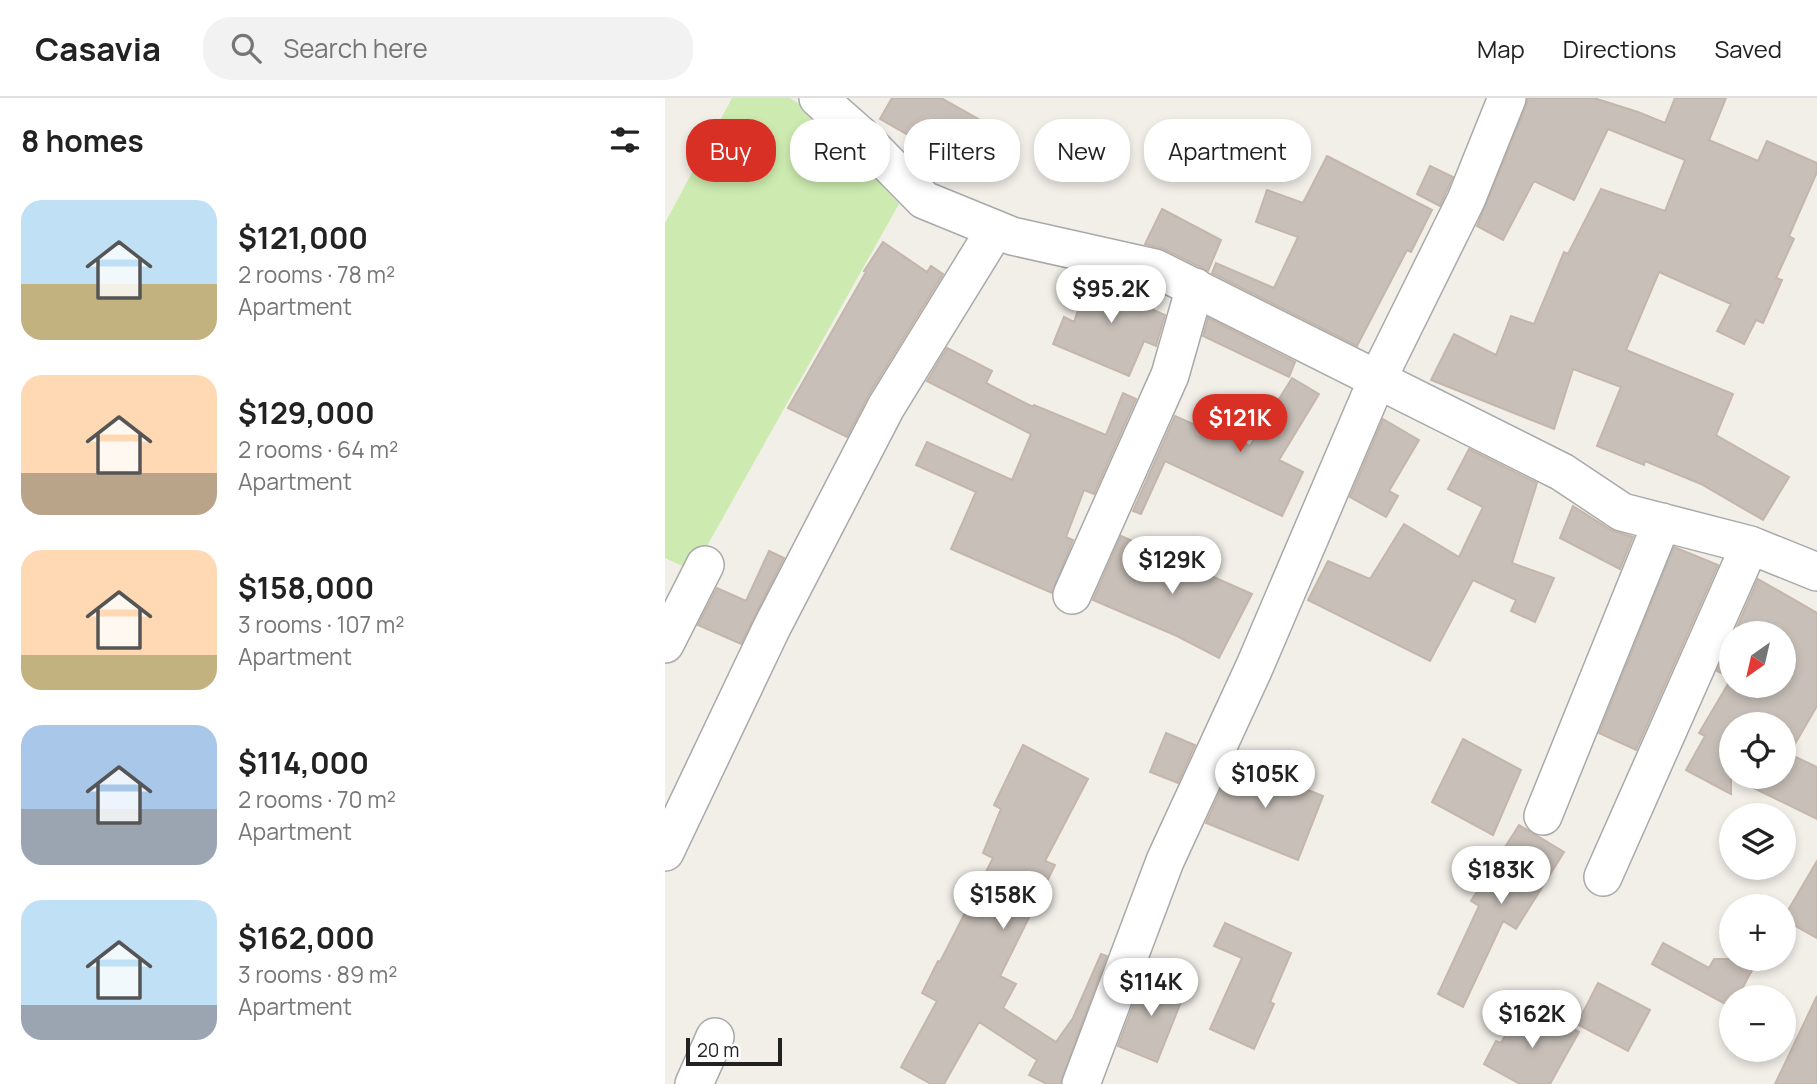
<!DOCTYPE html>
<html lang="en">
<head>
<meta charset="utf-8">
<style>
  body { margin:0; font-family:Manrope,sans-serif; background:#f2f2f2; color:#222; height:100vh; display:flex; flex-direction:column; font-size:26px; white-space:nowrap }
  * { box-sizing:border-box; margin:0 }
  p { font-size:23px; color:#767676 }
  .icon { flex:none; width:38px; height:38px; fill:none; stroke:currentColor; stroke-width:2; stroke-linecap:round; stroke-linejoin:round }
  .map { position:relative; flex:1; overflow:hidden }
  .drawer { display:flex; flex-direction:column; background:#fff; width:665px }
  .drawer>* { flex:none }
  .top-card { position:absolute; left:21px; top:21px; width:665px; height:63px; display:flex; gap:14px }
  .needle { width:46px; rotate:214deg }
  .controls { position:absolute; left:1054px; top:523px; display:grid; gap:14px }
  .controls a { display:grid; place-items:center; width:77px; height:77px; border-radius:50%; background:#fff; box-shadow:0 4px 10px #0003; font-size:35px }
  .scale { position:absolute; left:21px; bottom:18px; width:96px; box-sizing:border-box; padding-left:7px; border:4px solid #222; border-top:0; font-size:19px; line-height:24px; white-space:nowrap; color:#222; -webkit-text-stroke:5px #fff; paint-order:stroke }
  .price { position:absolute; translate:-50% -60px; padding:0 16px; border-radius:24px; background:#fff; color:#222; font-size:23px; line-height:46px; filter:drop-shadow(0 2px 4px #0008) }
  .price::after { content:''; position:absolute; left:50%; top:42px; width:21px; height:16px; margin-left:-10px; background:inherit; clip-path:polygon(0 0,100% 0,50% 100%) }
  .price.selected { background:#d93025; color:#fff }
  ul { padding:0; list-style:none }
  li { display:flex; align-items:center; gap:21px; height:175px; padding:0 21px }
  li span { display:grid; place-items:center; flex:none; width:196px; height:140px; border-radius:21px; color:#555 }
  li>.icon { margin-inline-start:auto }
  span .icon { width:84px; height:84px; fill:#fffc; stroke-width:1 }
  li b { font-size:30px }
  h2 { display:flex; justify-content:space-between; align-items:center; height:84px; padding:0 21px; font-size:30px }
  .tag { padding:0 24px; border-radius:28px; background:#fff; box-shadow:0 4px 10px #0003; font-size:24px; line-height:63px }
  .tag.selected { background:#d93025; color:#fff }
  header { display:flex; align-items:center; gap:42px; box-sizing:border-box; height:98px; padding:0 35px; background:#fff; border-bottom:2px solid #e0e0e0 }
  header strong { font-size:33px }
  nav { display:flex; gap:38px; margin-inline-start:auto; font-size:24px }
  .search { width:490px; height:63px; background:#f2f2f2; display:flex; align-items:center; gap:18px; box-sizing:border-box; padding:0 24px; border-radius:28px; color:#767676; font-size:26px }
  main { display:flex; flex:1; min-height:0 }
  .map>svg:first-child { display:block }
</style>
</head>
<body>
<header>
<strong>Casavia</strong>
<div class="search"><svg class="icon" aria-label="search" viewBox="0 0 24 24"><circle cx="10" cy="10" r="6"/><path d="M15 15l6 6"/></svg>Search here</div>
<nav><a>Map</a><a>Directions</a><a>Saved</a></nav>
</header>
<main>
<section class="drawer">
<h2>8 homes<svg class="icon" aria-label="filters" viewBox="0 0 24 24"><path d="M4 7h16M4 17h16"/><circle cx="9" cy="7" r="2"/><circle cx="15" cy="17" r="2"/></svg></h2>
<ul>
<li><span style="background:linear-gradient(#bfe0f5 60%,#c2b280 0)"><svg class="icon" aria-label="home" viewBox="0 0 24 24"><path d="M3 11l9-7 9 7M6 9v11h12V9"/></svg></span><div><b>$121,000</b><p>2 rooms · 78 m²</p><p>Apartment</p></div></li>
<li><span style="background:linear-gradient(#ffd9b3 70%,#b9a48a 0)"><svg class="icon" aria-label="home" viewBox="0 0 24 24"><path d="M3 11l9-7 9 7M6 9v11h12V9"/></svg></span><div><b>$129,000</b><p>2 rooms · 64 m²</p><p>Apartment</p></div></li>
<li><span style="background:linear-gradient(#ffd9b3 75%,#c2b280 0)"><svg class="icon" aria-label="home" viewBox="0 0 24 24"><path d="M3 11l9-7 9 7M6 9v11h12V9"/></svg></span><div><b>$158,000</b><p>3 rooms · 107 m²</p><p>Apartment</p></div></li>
<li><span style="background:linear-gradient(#a9c7e8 60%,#9aa5b1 0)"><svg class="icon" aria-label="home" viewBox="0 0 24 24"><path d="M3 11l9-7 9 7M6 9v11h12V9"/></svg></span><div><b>$114,000</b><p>2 rooms · 70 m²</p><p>Apartment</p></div></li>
<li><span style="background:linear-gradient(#bfe0f5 75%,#9aa5b1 0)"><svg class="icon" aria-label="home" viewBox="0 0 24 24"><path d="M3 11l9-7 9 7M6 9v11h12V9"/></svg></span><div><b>$162,000</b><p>3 rooms · 89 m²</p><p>Apartment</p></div></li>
</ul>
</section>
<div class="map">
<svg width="1152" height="986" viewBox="0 0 1152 986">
  <rect width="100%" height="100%" fill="#f2efe9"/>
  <path fill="#cdebb0" d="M67 0H125L159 22 234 106 28 473 0 460V125Z"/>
  <path fill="#c7bfb8" stroke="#c4b6ab" stroke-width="2" d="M227 0H276L322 26 311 47 331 58 318 80 215 21Z
    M863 0H929L973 14 1000 25 1010 0H1061L1044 42 1093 63 1102 43 1152 65V74L1124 138 1129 141 1111 180 1117 182 1098 225 1091 222 1079 246 1052 233 1066 206 994 174 961 252 1068 296 1051 337 1124 379 1098 422 1036 386 980 363 979 367 932 348 956 289 908 271 889 331 766 282 789 236 831 257 846 218 869 226 899 154 903 156 936 91 1000 113 1020 62 943 31 909 102 869 83 838 142 812 128 861 8Z
    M662 58 767 112 746 154 742 152 692 248 547 175 551 165 609 190 633 139 591 124 602 92 638 105Z
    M765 68 788 79 775 108 752 96Z
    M497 111 556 142 543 173 499 151 480 146Z
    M218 144 262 174 266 168 278 176 203 298 182 339 123 310 201 174 199 173Z
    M425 177 485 191 479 208 500 217 491 248 479 243 464 278 388 246 399 219 409 224Z
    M543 220 630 264 624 279 538 238Z
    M282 250 327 273 321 285 368 309 369 307 441 337 458 295 471 301 429 396 419 392 401 439 408 442 387 495 286 451 311 394 251 367 262 344 347 382 366 336 262 283Z
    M627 280 654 296 614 362 638 374 617 418 500 363 476 416 468 413 510 318 535 329 537 325 585 348Z
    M718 321 754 342 724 393 733 398 721 419 685 399Z
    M804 351 872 385 847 465 889 480 870 524 846 513 851 502 808 482 765 563 643 502 663 463 705 481 739 426 794 459 818 409 783 391Z
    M908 408 946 432 968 439 955 471 895 440Z
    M456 438 587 496 554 560 512 538 428 502Z
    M1009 449 1053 467 971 652 934 635Z
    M104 453 119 460 76 546 33 527 52 490 81 503Z
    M1093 481 1152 515V608L1124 656 1152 669V721L1066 679H1118V626H1066V696L1021 672 1040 638 1034 635 1066 581V588H1118V536H1069Z
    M1066 542V580L1052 573Z
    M501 635 530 647 513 685 485 674Z
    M798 641 856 672 828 737 767 704Z
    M358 647 423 681 380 763 390 767 335 878 351 886 338 910 391 944 408 920 436 856 442 858 395 986H382L364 977 372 962 314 924 279 986H266L236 969 272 903 257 895 273 863 275 864 328 760 318 755 336 711 329 707Z
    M569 662 658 698 633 762 541 725Z
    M854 727 899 754 851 831 838 823 798 909 773 896 814 808 806 803Z
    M1152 763V840L1118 821Z
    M560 825 626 855 605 904 609 906 589 951 545 931 577 860 549 848Z
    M998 845 1044 870 1049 861H1093L1072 900H1066V909L987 866Z
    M480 876 520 894 492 964 453 948Z
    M933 885 985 912 963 953 912 926Z
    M1152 898V986H1110Z
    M874 912 914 934 885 986H855L819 966 831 943 836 945 850 919 865 927Z"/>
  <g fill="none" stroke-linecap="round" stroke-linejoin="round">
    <defs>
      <path id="minor" d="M153 0 195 37 259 102 347 138 490 170 897 374 957 414 1085 447 1152 474
        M407 497 505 277 530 189
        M0 546 40 467
        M878 718 997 424
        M0 754 107 529 221 309 330 132
        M938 779 1085 447
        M29 986 50 939
        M416 986 500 763 589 570 712 282 801 102 842 0"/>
    </defs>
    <use href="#minor" stroke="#a9a9a9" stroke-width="40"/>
    <use href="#minor" stroke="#fff" stroke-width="37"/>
  </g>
</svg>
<div class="controls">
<a><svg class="needle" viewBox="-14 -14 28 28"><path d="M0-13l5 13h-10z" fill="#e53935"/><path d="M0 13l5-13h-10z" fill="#767676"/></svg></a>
<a><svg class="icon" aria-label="locate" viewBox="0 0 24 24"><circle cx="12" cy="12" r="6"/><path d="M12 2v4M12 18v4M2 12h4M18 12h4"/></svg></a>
<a><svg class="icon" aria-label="layers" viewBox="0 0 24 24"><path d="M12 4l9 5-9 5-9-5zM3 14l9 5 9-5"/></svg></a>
<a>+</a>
<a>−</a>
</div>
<div class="scale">20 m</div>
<b class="price" style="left:446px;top:227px">$95.2K</b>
<b class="price selected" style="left:575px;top:356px">$121K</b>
<b class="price" style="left:507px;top:498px">$129K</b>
<b class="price" style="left:600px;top:712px">$105K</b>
<b class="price" style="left:836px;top:808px">$183K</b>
<b class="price" style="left:338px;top:833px">$158K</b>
<b class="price" style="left:486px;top:920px">$114K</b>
<b class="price" style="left:867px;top:952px">$162K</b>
<div class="top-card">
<a class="tag selected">Buy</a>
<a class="tag">Rent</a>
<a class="tag">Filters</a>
<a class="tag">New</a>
<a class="tag">Apartment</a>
</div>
</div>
</main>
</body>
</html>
